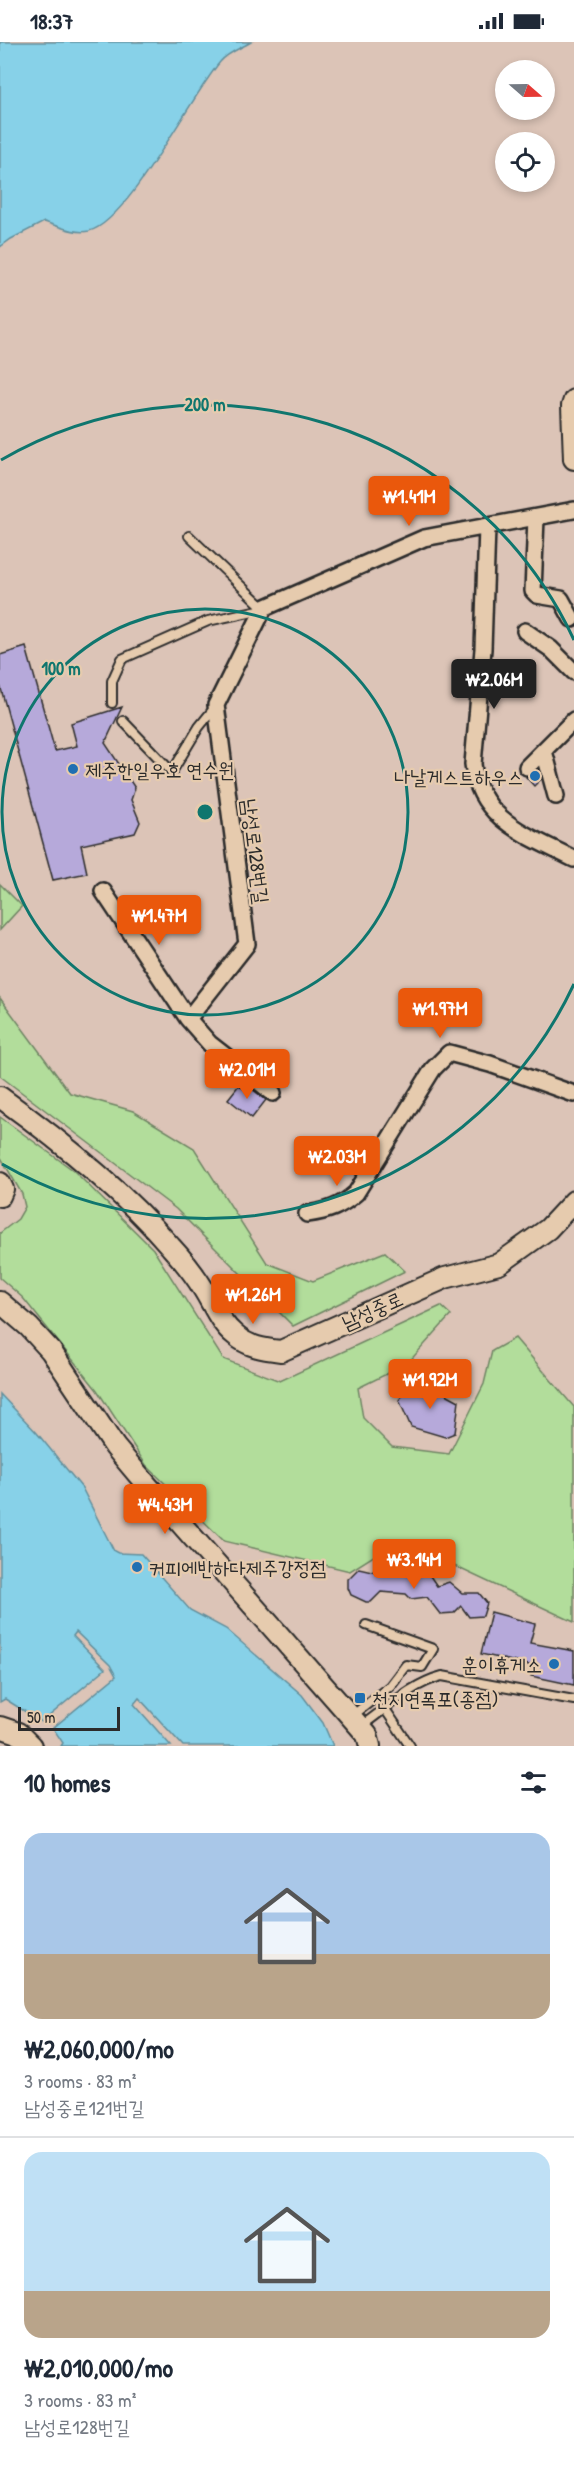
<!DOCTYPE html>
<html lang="en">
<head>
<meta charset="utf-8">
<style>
  body { margin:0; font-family:"Patrick Hand","Poor Story",sans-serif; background:#f6f6f7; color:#1f2937; height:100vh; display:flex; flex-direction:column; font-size:22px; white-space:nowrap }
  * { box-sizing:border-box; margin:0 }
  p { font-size:20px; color:#747a83 }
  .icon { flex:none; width:33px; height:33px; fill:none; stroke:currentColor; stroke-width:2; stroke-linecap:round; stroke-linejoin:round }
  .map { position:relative; height:1704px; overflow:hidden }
  .sheet { display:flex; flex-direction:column; background:#fff; flex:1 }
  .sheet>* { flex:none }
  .needle { width:39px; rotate:110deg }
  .tools { position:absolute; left:495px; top:18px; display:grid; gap:12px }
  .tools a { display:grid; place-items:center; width:60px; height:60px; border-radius:50%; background:#fff; box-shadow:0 3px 9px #0003; font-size:30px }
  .scale { position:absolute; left:18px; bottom:15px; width:102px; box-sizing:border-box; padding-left:6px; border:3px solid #2b2b2b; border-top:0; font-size:16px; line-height:21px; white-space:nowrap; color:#2b2b2b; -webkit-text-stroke:4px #e6cbae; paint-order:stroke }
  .price { position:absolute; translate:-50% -51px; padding:0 14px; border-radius:6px; background:#ea580c; color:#fff; font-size:20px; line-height:39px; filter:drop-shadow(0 2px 3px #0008) }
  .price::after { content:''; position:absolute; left:50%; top:36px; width:18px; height:14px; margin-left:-9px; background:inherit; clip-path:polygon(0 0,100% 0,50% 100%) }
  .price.active { background:#222; color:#fff }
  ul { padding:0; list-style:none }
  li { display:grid; align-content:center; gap:12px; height:318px; padding:0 24px }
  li+li { border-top:2px solid #e0e1e3 }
  li span { display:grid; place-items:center; height:186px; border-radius:18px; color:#555 }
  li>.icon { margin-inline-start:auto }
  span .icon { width:108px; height:108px; fill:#fffc; stroke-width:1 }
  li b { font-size:26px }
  h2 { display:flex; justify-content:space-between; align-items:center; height:72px; padding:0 24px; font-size:26px }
  .status { display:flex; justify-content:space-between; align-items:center; height:42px; padding:0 30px; background:#fff; direction:ltr }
  .status svg { height:16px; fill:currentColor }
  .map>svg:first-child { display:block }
</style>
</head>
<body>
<div class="status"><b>18:37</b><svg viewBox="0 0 49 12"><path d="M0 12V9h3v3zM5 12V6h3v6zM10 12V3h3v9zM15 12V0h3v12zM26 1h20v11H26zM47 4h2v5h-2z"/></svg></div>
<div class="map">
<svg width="574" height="1704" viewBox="0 0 574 1704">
  <rect width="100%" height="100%" fill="#dcc4b7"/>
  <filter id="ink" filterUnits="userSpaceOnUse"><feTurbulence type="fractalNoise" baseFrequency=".0167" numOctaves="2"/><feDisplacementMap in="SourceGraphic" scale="12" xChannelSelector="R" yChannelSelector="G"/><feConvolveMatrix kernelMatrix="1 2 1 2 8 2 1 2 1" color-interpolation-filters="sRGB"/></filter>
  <g filter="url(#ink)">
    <path fill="#b2dd9b" stroke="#6e8463" stroke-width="1.5" d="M0 842 22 864 0 888Z
      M0 956 70 1051 133 1069 194 1106 267 1221 313 1239 385 1210 405 1229 293 1284 176 1167 0 1034Z
      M0 1075 73 1128 153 1207 223 1317 280 1339 441 1264 451 1273 407 1322 358 1346 363 1376 392 1405 449 1412 484 1342 492 1309 515 1296 574 1365V1580L416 1506 388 1505 350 1529 224 1499 146 1423 97 1348 23 1256 0 1236V1191L18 1177 25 1165 22 1152 0 1114Z"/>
    <path fill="#87d1e8" stroke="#628f9c" stroke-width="1.5" d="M0 0H251C241 6 227 11 220 20 191 54 128 180 89 189 74 192 58 184 44 180L11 197 0 205Z
      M0 1352 37 1391 82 1446 114 1509 118 1511 141 1512 190 1568 226 1587 302 1653 323 1681 333 1704H183L139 1656 134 1662 171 1704H61L63 1701 53 1686 116 1634 110 1623 76 1590 73 1594 105 1627 42 1680 5 1657 0 1660Z"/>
    <path fill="#b6a9da" stroke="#2b2b2b" stroke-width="1.5" d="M26 605 55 709 77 704 71 681 122 665 105 701 135 746 131 758 140 780 135 791 81 803 87 831 53 838 0 643V613Z
      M539 727 541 737 534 744 526 735 533 732Z
      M239 1043 244 1047 247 1043 266 1058 252 1076 228 1057Z
      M412 1341 437 1347 459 1359 455 1391 445 1395 411 1385 399 1358Z
      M390 1523 405 1531 411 1527 421 1528 428 1531 437 1544 449 1540 462 1551H479L487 1561 483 1574 469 1575 461 1564 454 1571 440 1572 427 1555 411 1557 406 1552 381 1550 371 1560H366L351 1553 348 1546V1537L359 1526 376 1530 381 1525Z
      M491 1570 535 1582 530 1601 574 1609V1643L531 1634 533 1624 481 1612Z"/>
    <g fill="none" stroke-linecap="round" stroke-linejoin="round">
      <defs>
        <path id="service" d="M189 494 264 566
          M112 661V639L122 617 208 579 263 567
          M123 679 172 730 199 685 216 664
          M385 1667 410 1704
          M352 1674 390 1644 406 1623 422 1625 433 1607 366 1583
          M360 1685C386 1667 411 1642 442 1634L574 1658"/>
        <path id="minor" d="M536 476 533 549 537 553 561 557 572 577
          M487 485 483 607 473 722C479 779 530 794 574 817
          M525 589 551 607 574 630
          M544 709 556 754
          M527 725 574 678
          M103 849 188 977
          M273 1051 210 1002 188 977 247 902 216 663 264 566 424 496 574 468
          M307 1172C328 1169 340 1165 356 1151L433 1027 449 1011 490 1022 574 1052"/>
        <path id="tertiary" d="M574 358 572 364 574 417
          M0 1055C61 1099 122 1148 171 1205 183 1218 195 1233 204 1248 214 1264 220 1281 235 1293 248 1305 264 1307 281 1309L445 1236 499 1222 548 1187 574 1159
          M0 1141 3 1147 0 1154
          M0 1260 29 1285 51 1309 115 1405 146 1442 360 1685 367 1693 370 1704
          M0 1685 18 1691 31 1704"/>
      </defs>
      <use href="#service" stroke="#2b2b2b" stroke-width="12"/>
      <use href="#minor" stroke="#2b2b2b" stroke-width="20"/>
      <use href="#tertiary" stroke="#2b2b2b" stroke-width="24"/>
      <use href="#service" stroke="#e6cbae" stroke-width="8"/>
      <use href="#minor" stroke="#e6cbae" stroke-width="15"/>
      <use href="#tertiary" stroke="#e6cbae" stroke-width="20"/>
    </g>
  </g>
  <g fill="none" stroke="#0f766e" stroke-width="3">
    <circle cx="205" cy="770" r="203"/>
    <path d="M574 942A407 407 0 0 1 2 1122M1 418A407 407 0 0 1 574 598"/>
  </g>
  <g fill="#1f6fb2" stroke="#e6cbae" stroke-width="2">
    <circle cx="73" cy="727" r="6"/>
    <circle cx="535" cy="734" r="6"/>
    <circle cx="137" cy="1525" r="6"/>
    <circle cx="554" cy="1622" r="6"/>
    <rect x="354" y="1650" width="12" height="12" rx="3"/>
  </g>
  <g text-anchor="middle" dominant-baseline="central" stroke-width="4.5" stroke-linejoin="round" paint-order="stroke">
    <g font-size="20" fill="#2b2b2b" stroke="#e6cbae" text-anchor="start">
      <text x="85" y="727">제주한일우호 연수원</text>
      <text x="523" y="734" text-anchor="end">나날게스트하우스</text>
      <text x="149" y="1525">커피에반하다제주강정점</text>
      <text x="542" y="1622" text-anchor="end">훈이휴게소</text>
      <text x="372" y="1656">천지연폭포(종점)</text>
    </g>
    <g font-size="20" fill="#2b2b2b" stroke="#e6cbae">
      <text transform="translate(256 809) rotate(83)">남성로128번길</text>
      <text transform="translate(372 1268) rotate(-24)">남성중로</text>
    </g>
  </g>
  <circle cx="205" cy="770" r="9" fill="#0f766e" stroke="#e6cbae" stroke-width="3"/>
  <g font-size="18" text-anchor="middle" font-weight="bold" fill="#0f766e" stroke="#e6cbae" stroke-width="4.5" stroke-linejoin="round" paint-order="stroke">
    <text x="205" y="369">200 m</text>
    <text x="61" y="633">100 m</text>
  </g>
</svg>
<div class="tools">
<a><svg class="needle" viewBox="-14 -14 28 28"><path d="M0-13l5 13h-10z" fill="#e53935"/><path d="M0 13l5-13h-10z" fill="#747a83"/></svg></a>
<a><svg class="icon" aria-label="locate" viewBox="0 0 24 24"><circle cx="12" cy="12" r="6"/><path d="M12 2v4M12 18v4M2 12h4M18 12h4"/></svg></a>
</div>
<div class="scale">50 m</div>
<b class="price" style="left:409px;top:485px">₩1.41M</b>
<b class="price active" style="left:494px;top:668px">₩2.06M</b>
<b class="price" style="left:159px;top:904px">₩1.47M</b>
<b class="price" style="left:440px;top:997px">₩1.97M</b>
<b class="price" style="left:247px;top:1058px">₩2.01M</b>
<b class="price" style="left:337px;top:1145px">₩2.03M</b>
<b class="price" style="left:253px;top:1283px">₩1.26M</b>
<b class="price" style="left:430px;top:1368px">₩1.92M</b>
<b class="price" style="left:165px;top:1493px">₩4.43M</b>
<b class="price" style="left:414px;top:1548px">₩3.14M</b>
</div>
<section class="sheet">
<h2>10 homes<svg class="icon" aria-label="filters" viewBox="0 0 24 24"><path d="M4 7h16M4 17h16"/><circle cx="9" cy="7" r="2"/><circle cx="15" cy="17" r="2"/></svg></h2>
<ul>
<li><span style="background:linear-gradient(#a9c7e8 65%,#b9a48a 0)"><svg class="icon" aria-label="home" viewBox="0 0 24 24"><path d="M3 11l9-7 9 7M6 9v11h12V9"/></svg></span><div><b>₩2,060,000/mo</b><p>3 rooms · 83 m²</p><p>남성중로121번길</p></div></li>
<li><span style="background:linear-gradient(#bfe0f5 75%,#b9a48a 0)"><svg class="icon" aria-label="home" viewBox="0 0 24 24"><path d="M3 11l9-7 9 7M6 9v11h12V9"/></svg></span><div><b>₩2,010,000/mo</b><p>3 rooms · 83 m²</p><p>남성로128번길</p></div></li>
</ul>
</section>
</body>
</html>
